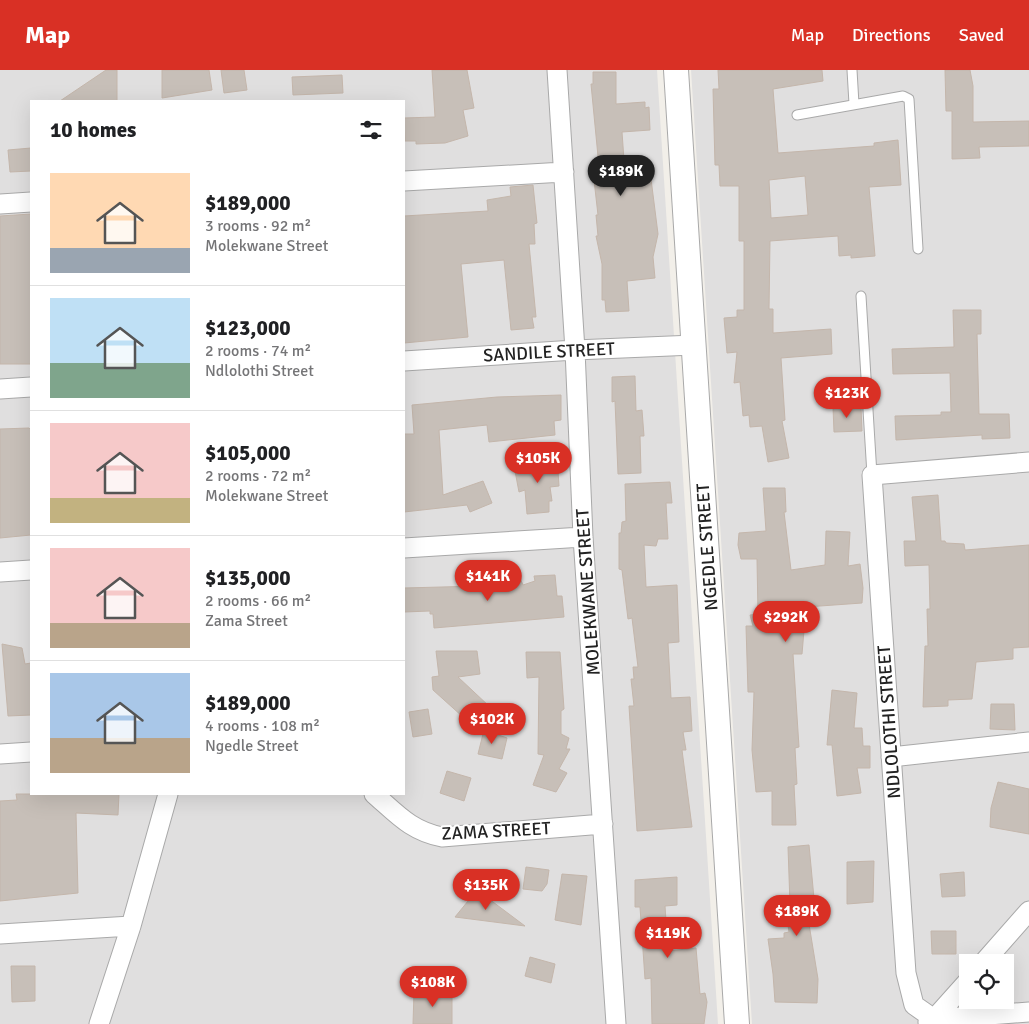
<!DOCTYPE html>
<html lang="en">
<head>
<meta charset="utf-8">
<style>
  body { margin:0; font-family:Signika,sans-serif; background:#f2f2f2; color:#202124; height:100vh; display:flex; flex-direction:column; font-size:19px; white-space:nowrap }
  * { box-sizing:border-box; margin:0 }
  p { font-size:16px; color:#757577 }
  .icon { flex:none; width:28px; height:28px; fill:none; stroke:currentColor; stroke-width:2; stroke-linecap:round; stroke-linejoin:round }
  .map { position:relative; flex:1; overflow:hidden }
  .details { position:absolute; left:30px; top:30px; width:375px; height:695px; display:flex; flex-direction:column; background:#fff; border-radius:0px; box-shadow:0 5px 20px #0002 }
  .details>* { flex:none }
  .fabs { position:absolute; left:959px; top:884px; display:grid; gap:10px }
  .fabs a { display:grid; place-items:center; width:55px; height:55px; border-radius:0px; background:#fff; box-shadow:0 5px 20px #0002; font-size:25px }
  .price { position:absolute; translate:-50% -42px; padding:0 11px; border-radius:18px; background:#d93025; color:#fff; font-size:16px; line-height:32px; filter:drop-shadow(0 1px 2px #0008) }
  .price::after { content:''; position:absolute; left:50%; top:30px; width:15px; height:11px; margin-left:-8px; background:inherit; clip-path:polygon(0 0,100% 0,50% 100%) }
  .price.active { background:#222; color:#fff }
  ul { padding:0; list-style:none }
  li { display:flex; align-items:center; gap:15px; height:125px; padding:0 20px }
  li+li { border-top:1px solid #e0e0e0 }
  li span { display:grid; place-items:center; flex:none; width:140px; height:100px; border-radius:0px; color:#555 }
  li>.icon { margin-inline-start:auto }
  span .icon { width:60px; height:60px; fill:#fffc; stroke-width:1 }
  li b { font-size:21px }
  h2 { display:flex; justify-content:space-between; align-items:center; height:60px; padding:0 20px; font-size:21px }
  header { display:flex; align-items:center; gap:30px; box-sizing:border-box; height:70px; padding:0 25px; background:#d93025; color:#fff }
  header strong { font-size:24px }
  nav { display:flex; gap:28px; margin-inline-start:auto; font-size:18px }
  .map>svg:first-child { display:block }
</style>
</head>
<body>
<header>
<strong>Map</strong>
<nav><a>Map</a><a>Directions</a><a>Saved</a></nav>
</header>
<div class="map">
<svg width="1029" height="954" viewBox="0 0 1029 954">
  <rect width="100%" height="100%" fill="#f2efe9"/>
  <path fill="#e0dfdf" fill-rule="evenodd" d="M0 0H657L718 954H0ZM31 31H404V724H31Z
    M691 0H1029V954H752ZM968 892H1005V930H968Z"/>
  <path fill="#c7bfb8" stroke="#c4b6ab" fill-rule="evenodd" d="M106 0H117V31H60Z
    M162 0H209L212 20 162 28Z
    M221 0H244L247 20 224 23Z
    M432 0H467L474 38 463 40 468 66 445 73 416 74V71H405L404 48 435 47Z
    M718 0H822L823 11 773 19 778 83 874 76V73L898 70 901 115 869 117 875 186 851 188V185L839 186 838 166 770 171 769 239H773V263L831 259 832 284 781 288 785 350 782 351 789 388 768 392 762 356 750 357 749 345 743 346 740 312 734 313 737 282 727 283 724 248 737 247V240H744V171H739V116H720L719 95H715L713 19H719ZM805 106 808 145 771 148 769 110Z
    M945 0H970L973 16V52L1029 51V76L979 77 980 88 952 89V41H946Z
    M593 2H616V34L645 32V38L649 37 650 60 622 62 625 104 650 101 658 164 653 187 655 208 627 211 629 241 606 242 605 230H602V194L596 166H598L596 145H598L594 110 600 107 591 14H593Z
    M342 5 343 23 293 25 292 7Z
    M31 78V101L10 102 8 80Z
    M533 115 537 153 534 154 535 174H529L536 247H532L534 258 511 260 504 190 461 194 468 267 404 273V146L488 141 487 130 511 126 510 117Z
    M31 144V294H0V146Z
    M953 240H981V264H977L979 344H1009L1010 368 982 369V365L896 370 895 346 941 345V342H951L950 303 893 304 892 279 954 277Z
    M635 306 636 341 642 340 644 366H640L641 403 618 404 615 331 612 332V307Z
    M561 325V350L554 351 555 365 489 372 487 355 439 360 443 425 483 411 492 433 470 442 467 435 404 442V364H414L412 335 497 327Z
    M833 337H861L862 361 834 362Z
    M29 358 31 360V465L0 468V359Z
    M557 386 559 416 550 417 552 431H549V442L527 444 525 420 519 422 515 401Z
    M670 412 672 433H666L668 469H658L656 476 644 475 646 517 677 515 679 572 668 573 671 628 690 627 692 661 683 662 686 680H682L692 757 637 761 629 636H634L631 609H634L633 597H638L632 548 628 549 622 500 619 499V463H621L622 452 626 451 625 414Z
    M763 418H785L786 442H784L791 500 825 495 826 461 850 462 848 496 860 494 863 518 862 533 806 537 802 584H793L799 677 795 678 797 714 794 715 796 755H772V721L756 722 752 680 754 622H748L746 556H753L750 545 758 544 757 489H741L738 475 739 463 766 461Z
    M938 425 941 471H945L946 473 964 474 965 480 1029 475V577L1013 578V589L976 592 972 629 948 630V636L923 637 925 576H928L927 539H930L929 495 905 496 904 471H916L912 427Z
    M517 501 523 515 535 511 534 506 555 505 557 526H562L564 547 434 558 433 544H430V541L404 542V518L479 516V513L500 512 499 503Z
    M2 574 22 578 25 594 31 593V645L8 646Z
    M436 581H477L480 604 458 607 490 637 473 656 433 620 432 607 439 606Z
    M526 582H560L564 639 561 641V664L569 668 566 679H570L559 699 567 703 556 722 533 715 544 685 538 684 539 607 527 608Z
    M832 620 857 623 854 658H862L863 676H870V698H857L861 723 837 726 832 675H827Z
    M991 634H1014L1015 660 990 659Z
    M428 639 432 664 413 667 409 642Z
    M484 660 507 668 502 689 478 684Z
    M447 701 471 708 464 731 440 723Z
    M998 712 1029 719V764L990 757 991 738Z
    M16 724H119L118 745 76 743 78 823 0 831V731L17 730Z
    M809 775 815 839H814V848H808L818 909 817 933 775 932 773 904 768 869 784 868V863L789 862 785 835 790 834 788 777Z
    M874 791 873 832 847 834V792Z
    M526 797 549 800 547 814 542 821 523 819Z
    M964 802 965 826 942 827 940 804Z
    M562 804 587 806 581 855 555 850Z
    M677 807V835L665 836 668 881 696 878 700 924 705 923 707 932 704 954H652L651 908 645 909 640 837H635V810Z
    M477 820 525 856 455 847Z
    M931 861H956V884H932Z
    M530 887 555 894 551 913 525 906Z
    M11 896H35V931L12 932Z
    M414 922H452V954H413Z"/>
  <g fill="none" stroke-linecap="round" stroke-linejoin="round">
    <defs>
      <path id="service" d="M852 0 854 34
        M797 45 903 26 909 29 918 179
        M861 226 872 405"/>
      <path id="minor" d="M557 0 575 280 583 467 616 954
        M404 111 564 102
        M0 134 31 132
        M404 291 575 280 694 275
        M0 319 31 317
        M1029 392 872 405 906 903 914 935 934 949 1029 942
        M404 478 583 467
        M0 502 31 500
        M0 684 31 682
        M891 687 1029 672
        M374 724C397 744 411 761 442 767L603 754
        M0 864 131 856
        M984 892 1029 841
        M928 952 934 949 968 911
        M99 954 131 856 168 724"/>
      <path id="tertiary" d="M676 0 737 954"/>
    </defs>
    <use href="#service" stroke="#a9a9a9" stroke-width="11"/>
    <use href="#minor" stroke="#a9a9a9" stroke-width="21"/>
    <use href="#tertiary" stroke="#a9a9a9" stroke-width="26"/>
    <use href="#service" stroke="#fff" stroke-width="9"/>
    <use href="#minor" stroke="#fff" stroke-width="19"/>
    <use href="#tertiary" stroke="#fff" stroke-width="24"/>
  </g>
  <g text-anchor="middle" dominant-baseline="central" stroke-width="4" stroke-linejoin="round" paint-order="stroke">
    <g font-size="18" fill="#222" stroke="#fff">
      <text transform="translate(549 282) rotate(-3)">SANDILE STREET</text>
      <text transform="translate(707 477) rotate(-94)">NGEDLE STREET</text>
      <text transform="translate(588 522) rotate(-94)">MOLEKWANE STREET</text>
      <text transform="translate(889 652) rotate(-94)">NDLOLOTHI STREET</text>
      <text transform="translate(496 761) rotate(-3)">ZAMA STREET</text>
    </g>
  </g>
</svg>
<div class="fabs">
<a><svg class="icon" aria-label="locate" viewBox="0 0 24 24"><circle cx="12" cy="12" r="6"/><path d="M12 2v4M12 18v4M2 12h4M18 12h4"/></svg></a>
</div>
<b class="price active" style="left:621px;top:127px">$189K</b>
<b class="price" style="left:847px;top:349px">$123K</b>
<b class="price" style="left:538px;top:414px">$105K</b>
<b class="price" style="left:488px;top:532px">$141K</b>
<b class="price" style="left:786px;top:573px">$292K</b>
<b class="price" style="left:492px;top:675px">$102K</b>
<b class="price" style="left:486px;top:841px">$135K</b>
<b class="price" style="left:797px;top:867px">$189K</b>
<b class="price" style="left:668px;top:889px">$119K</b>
<b class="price" style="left:433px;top:938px">$108K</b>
<section class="details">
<h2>10 homes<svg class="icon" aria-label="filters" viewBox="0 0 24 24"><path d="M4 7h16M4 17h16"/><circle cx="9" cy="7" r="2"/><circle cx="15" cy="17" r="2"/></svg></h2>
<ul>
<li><span style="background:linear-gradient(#ffd9b3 75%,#9aa5b1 0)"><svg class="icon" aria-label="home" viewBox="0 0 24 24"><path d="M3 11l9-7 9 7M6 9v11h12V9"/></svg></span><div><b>$189,000</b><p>3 rooms · 92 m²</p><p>Molekwane Street</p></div></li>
<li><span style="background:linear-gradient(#bfe0f5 65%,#7fa58c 0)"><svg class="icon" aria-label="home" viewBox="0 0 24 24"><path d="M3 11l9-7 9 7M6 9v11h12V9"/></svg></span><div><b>$123,000</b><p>2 rooms · 74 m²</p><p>Ndlolothi Street</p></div></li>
<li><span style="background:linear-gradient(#f6c9c9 75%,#c2b280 0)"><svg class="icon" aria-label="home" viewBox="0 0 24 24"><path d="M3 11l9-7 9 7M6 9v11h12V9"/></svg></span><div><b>$105,000</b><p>2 rooms · 72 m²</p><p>Molekwane Street</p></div></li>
<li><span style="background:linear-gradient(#f6c9c9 75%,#b9a48a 0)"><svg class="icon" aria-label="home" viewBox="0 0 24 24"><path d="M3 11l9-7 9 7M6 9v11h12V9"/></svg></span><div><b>$135,000</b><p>2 rooms · 66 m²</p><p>Zama Street</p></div></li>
<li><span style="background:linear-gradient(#a9c7e8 65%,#b9a48a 0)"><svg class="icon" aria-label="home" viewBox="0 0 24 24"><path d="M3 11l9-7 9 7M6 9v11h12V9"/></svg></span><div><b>$189,000</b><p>4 rooms · 108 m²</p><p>Ngedle Street</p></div></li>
</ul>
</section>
</div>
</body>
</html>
